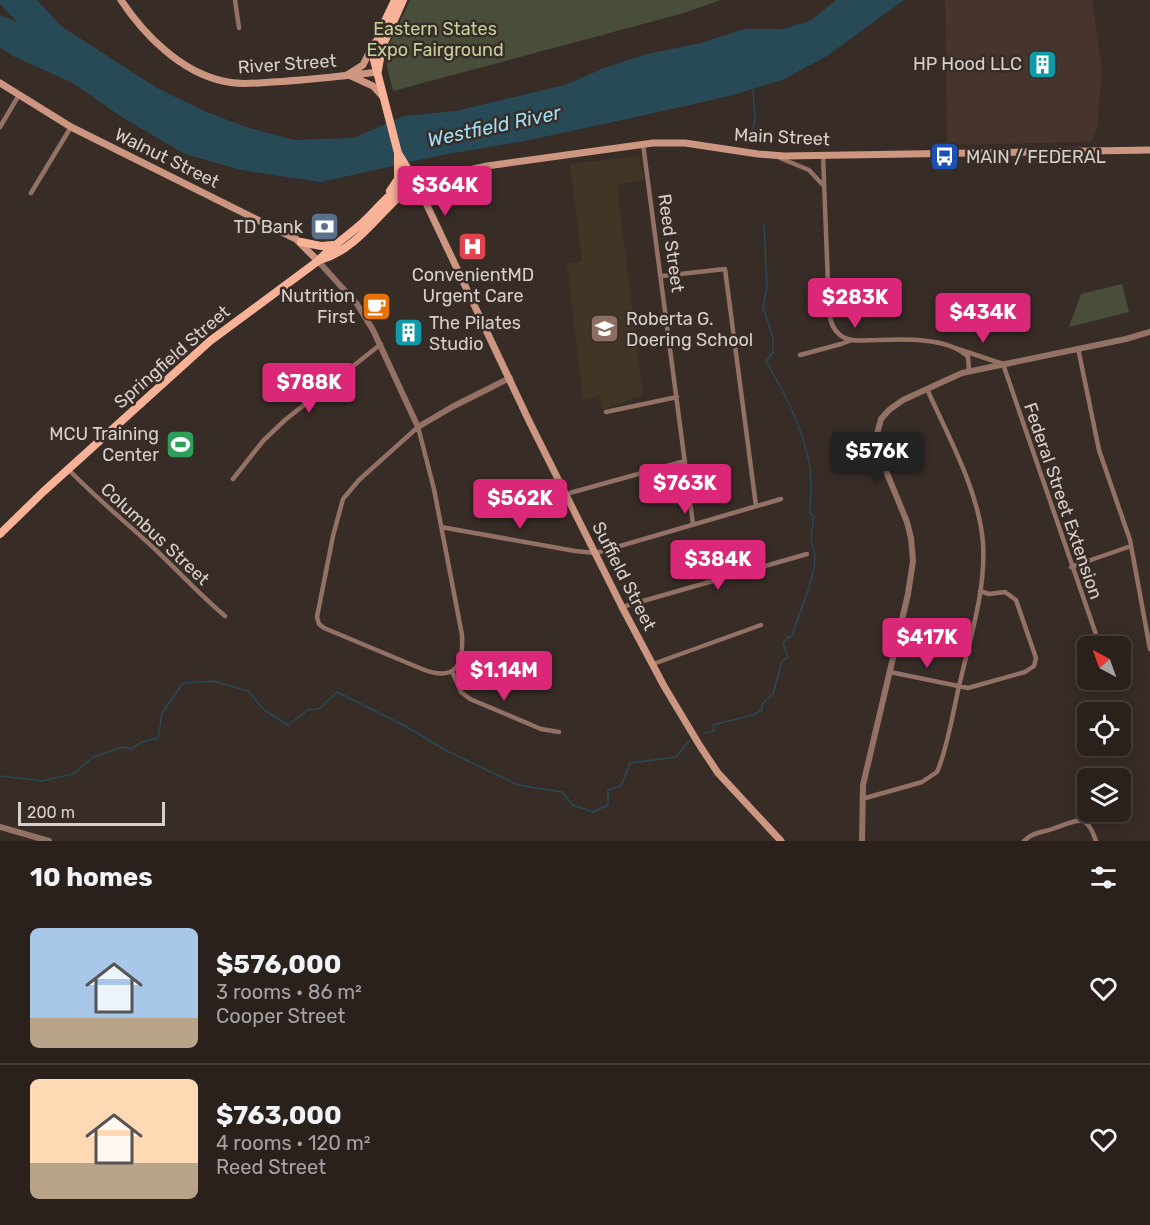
<!DOCTYPE html>
<html lang="en">
<head>
<meta charset="utf-8">
<style>
  body { margin:0; font-family:Rubik,sans-serif; background:#322926; color:#f1f3f6; height:100vh; display:flex; flex-direction:column; font-size:22px; white-space:nowrap }
  * { box-sizing:border-box; margin:0 }
  p { font-size:20px; color:#a5a3a4 }
  .icon { flex:none; width:33px; height:33px; fill:none; stroke:currentColor; stroke-width:2; stroke-linecap:round; stroke-linejoin:round }
  .map { position:relative; height:841px; overflow:hidden }
  .details { display:flex; flex-direction:column; background:#2a211d; flex:1 }
  .details>* { flex:none }
  .needle { width:39px; rotate:319deg }
  .buttons { position:absolute; left:1077px; top:636px; display:grid; gap:12px }
  .buttons a { display:grid; place-items:center; width:54px; height:54px; border-radius:9px; background:#2a211d; box-shadow:0 3px 15px #0003,0 0 0 2px #463e3b; font-size:30px }
  .scale { position:absolute; left:18px; bottom:15px; width:147px; box-sizing:border-box; padding-left:6px; border:3px solid #d7cfcb; border-top:0; font-size:16px; line-height:21px; white-space:nowrap; color:#d7cfcb; -webkit-text-stroke:4px #382c27; paint-order:stroke }
  .price { position:absolute; translate:-50% -51px; padding:0 14px; border-radius:6px; background:#db2777; color:#fff; font-size:20px; line-height:39px; filter:drop-shadow(0 2px 3px #0008) }
  .price::after { content:''; position:absolute; left:50%; top:36px; width:18px; height:14px; margin-left:-9px; background:inherit; clip-path:polygon(0 0,100% 0,50% 100%) }
  .price.selected { background:#222; color:#fff }
  ul { padding:0; list-style:none }
  li { display:flex; align-items:center; gap:18px; height:150px; padding:0 30px }
  li+li { border-top:2px solid #463e3b }
  li span { display:grid; place-items:center; flex:none; width:168px; height:120px; border-radius:9px; color:#555 }
  li>.icon { margin-inline-start:auto }
  span .icon { width:72px; height:72px; fill:#fffc; stroke-width:1 }
  li b { font-size:26px }
  h2 { display:flex; justify-content:space-between; align-items:center; height:72px; padding:0 30px; font-size:26px }
  .map>svg:first-child { display:block }
</style>
</head>
<body>
<div class="map">
<svg width="1150" height="841" viewBox="0 0 1150 841">
  <rect width="100%" height="100%" fill="#382c27"/>
  <path fill="#47342c" d="M945 0H1092L1102 70 1097 129 1091 142 947 145Z"/>
  <path fill="#413526" d="M637 156 640 159 644 180 617 184 643 395 602 410 600 395 583 401 567 264 582 261 570 164Z"/>
  <path fill="#494e3b" d="M410 0H721L684 13 393 91 387 66V49Z
    M1122 284 1129 312 1069 327 1081 294Z"/>
  <path fill="#274a56" d="M0 0H37L61 26 157 88 204 111 246 127 294 140 353 138 404 116 456 111 565 85 604 68 647 54 701 43 744 29H783L810 21 836 0H904L827 56 782 80 736 94 686 106 525 141 442 155 321 182 241 170 185 154 123 118 73 83 13 56 0 47V15L17 22 0 4Z"/>
  <g fill="none" stroke-linecap="round" stroke-linejoin="round">
    <path stroke="#274a56" stroke-width="1.5" d="M751 134 755 120 753 88
      M705 733 714 731 713 725 753 715 762 710V704L773 694 782 661 788 657 783 644 787 638 792 636C798 614 815 580 815 558 815 551 812 545 811 539 811 530 814 525 813 515L810 514C810 499 812 483 810 468 804 429 785 394 766 361L773 352V338L763 307 767 288 764 224
      M0 776 42 781 73 774 93 757 123 747 131 749 142 742 158 738 162 713 183 683 213 681 248 691 264 710 288 725 308 710 319 709 337 692 407 727 447 751 518 785 562 792 573 805 593 812 608 805V790L621 786 630 763 676 757 689 741"/>
    <path stroke="#937164" stroke-width="4.5" d="M235 0 239 28
      M0 127 19 95
      M643 144 693 524
      M823 155 829 310C830 320 832 329 840 335 850 343 865 340 877 340 903 339 949 337 968 357L969 370
      M780 158 809 170 822 184
      M31 193 71 127
      M662 276 725 269 756 506
      M955 348 1003 364 1100 646
      M1078 348 1099 450 1130 540 1150 649
      M800 355 841 344 852 340
      M606 412 677 397
      M418 427 434 489 462 635C464 666 455 682 422 669L324 628 319 624 317 617 333 536 343 499 359 480Z
      M68 469C96 498 128 524 157 551 180 573 201 596 225 616
      M233 479 263 441 285 420 381 344
      M566 494 685 461
      M441 527 575 551 596 553 781 499
      M1071 567 1131 546
      M622 607 807 554
      M653 664 761 625
      M452 671 461 692 470 699 541 729 559 732
      M890 672 968 688 1025 672 1034 666 1036 658 1016 600 1005 592 989 594 980 591
      M862 799 922 782 937 772C948 748 954 705 961 678 971 635 986 588 983 543 979 491 948 436 927 389
      M1024 841C1034 831 1043 833 1055 828 1079 820 1086 812 1096 841"/>
    <path stroke="#937164" stroke-width="6" d="M318 261 357 304 373 330 418 427 452 407 510 378
      M0 827 49 841
      M862 841 863 785 908 594 913 561 911 538 907 522 877 449V434L881 419 889 410 903 400 962 373 1126 339 1150 332"/>
    <path stroke="#cc9681" stroke-width="7" d="M121 0C144 35 181 72 223 81 239 85 256 83 273 82 308 80 343 76 378 72
      M347 75 363 65 374 43
      M351 76 373 86 383 97
      M0 83 71 127 296 239 318 261
      M781 841 718 773 700 746 664 686 622 607 530 423 416 182 487 166 653 143H685L758 154 784 156 1150 150"/>
    <path stroke="#f8b298" stroke-width="8" d="M395 0C386 20 375 38 374 60L398 153 416 182
      M378 70 382 47 403 0
      M390 191 398 179V154
      M301 242 321 246 333 245
      M320 260C359 249 381 209 412 185
      M0 534 43 492 210 341 318 261C331 246 347 237 361 224 381 207 388 189 416 182"/>
  </g>
  <defs>
    <symbol id="building-square" viewBox="-11 -11 22 22"><rect x="-9" y="-9" width="18" height="18" rx="4" fill="#0f9aa8" stroke="#382c27"/><path d="M-4-6H4V6H1V3H-1V6H-4ZM-2.5-4.3h1.7v1.8h-1.7ZM.8-4.3h1.7v1.8H.8ZM-2.5-1h1.7V.8h-1.7ZM.8-1h1.7V.8H.8Z" fill="#fff"/></symbol>
    <symbol id="bus-square" viewBox="-11 -11 22 22"><rect x="-9" y="-9" width="18" height="18" rx="4" fill="#1a4fb4" stroke="#382c27"/><path d="M-5-6H5V4H4V6H2V4H-2V6H-4V4H-5ZM-3.5-4V0h7V-4ZM-3.5 1.2v1.5H-2V1.2ZM2 1.2v1.5H3.5V1.2Z" fill="#fff"/></symbol>
    <symbol id="bank-square" viewBox="-11 -11 22 22"><rect x="-9" y="-9" width="18" height="18" rx="4" fill="#5c6f8a" stroke="#382c27"/><path d="M-6-4H6V4H-6ZM0-2.3a2.3 2.3 0 1 0 0 4.6a2.3 2.3 0 1 0 0-4.6Z" fill="#fff"/></symbol>
    <symbol id="hospital-square" viewBox="-11 -11 22 22"><rect x="-9" y="-9" width="18" height="18" rx="4" fill="#e0444e" stroke="#382c27"/><path d="M-5-5h3v3.5h4V-5h3V5h-3V1.5h-4V5h-3Z" fill="#fff"/></symbol>
    <symbol id="cafe-square" viewBox="-11 -11 22 22"><rect x="-9" y="-9" width="18" height="18" rx="4" fill="#e8710a" stroke="#382c27"/><path d="M-5.5-4.5H6V0H3Q3 3.5 0 3.5H-2.5Q-5.5 3.5-5.5 0ZM3-3.2v2h1.7v-2ZM-6 4.5H4V6H-6Z" fill="#fff"/></symbol>
    <symbol id="school-square" viewBox="-11 -11 22 22"><rect x="-9" y="-9" width="18" height="18" rx="4" fill="#8d6e63" stroke="#382c27"/><path d="M0-5L7-2L0 1L-7-2ZM-4 1L0 2.5L4 1V4Q0 6-4 4Z" fill="#fff"/></symbol>
    <symbol id="stadium-square" viewBox="-11 -11 22 22"><rect x="-9" y="-9" width="18" height="18" rx="4" fill="#2e9e5b" stroke="#382c27"/><path d="M0-5a6.5 5 0 1 0 0 10a6.5 5 0 1 0 0-10ZM-3.5-1.8h7v3.6h-7Z" fill="#fff"/></symbol>
  </defs>
  <g fill-rule="evenodd">
    <use href="#building-square" x="1026" y="48" width="33" height="33"/>
    <use href="#bus-square" x="928" y="140" width="33" height="33"/>
    <use href="#bank-square" x="308" y="210" width="33" height="33"/>
    <use href="#hospital-square" x="456" y="230" width="33" height="33"/>
    <use href="#cafe-square" x="360" y="290" width="33" height="33"/>
    <use href="#school-square" x="588" y="312" width="33" height="33"/>
    <use href="#building-square" x="392" y="316" width="33" height="33"/>
    <use href="#stadium-square" x="164" y="428" width="33" height="33"/>
  </g>
  <g text-anchor="middle" dominant-baseline="central" stroke-width="5" stroke-linejoin="round" paint-order="stroke">
    <g font-size="18" fill="#c3d199" stroke="#382c27">
      <text x="435" y="29">Eastern States<tspan x="435" dy="21">Expo Fairground</tspan></text>
    </g>
    <g font-size="18" fill="#d7cfcb" stroke="#382c27">
      <text transform="translate(287 64) rotate(-4)">River Street</text>
      <text transform="translate(782 137) rotate(3)">Main Street</text>
      <text transform="translate(167 158) rotate(26)">Walnut Street</text>
      <text transform="translate(671 243) rotate(82)">Reed Street</text>
      <text transform="translate(172 357) rotate(-41)">Springfield Street</text>
      <text transform="translate(1063 501) rotate(71)">Federal Street Extension</text>
      <text transform="translate(155 534) rotate(43)">Columbus Street</text>
      <text transform="translate(624 576) rotate(63)">Suffield Street</text>
    </g>
    <g font-size="18" fill="#d7cfcb" stroke="#382c27" text-anchor="end">
      <text x="1022" y="64">HP Hood LLC</text>
      <text x="966" y="157" text-anchor="start">MAIN / FEDERAL</text>
      <text x="303" y="227">TD Bank</text>
      <text x="473" y="275" text-anchor="middle">ConvenientMD<tspan x="473" dy="21">Urgent Care</tspan></text>
      <text x="355" y="296">Nutrition<tspan x="355" dy="21">First</tspan></text>
      <text x="626" y="319" text-anchor="start">Roberta G.<tspan x="626" dy="21">Doering School</tspan></text>
      <text x="429" y="323" text-anchor="start">The Pilates<tspan x="429" dy="21">Studio</tspan></text>
      <text x="159" y="434">MCU Training<tspan x="159" dy="21">Center</tspan></text>
    </g>
    <g font-size="20" font-style="italic" fill="#9bdef7" stroke="#382c27">
      <text transform="translate(494 126) rotate(-12)">Westfield River</text>
    </g>
  </g>
</svg>
<div class="buttons">
<a><svg class="needle" viewBox="-14 -14 28 28"><path d="M0-13l5 13h-10z" fill="#e53935"/><path d="M0 13l5-13h-10z" fill="#a5a3a4"/></svg></a>
<a><svg class="icon" aria-label="locate" viewBox="0 0 24 24"><circle cx="12" cy="12" r="6"/><path d="M12 2v4M12 18v4M2 12h4M18 12h4"/></svg></a>
<a><svg class="icon" aria-label="layers" viewBox="0 0 24 24"><path d="M12 4l9 5-9 5-9-5zM3 14l9 5 9-5"/></svg></a>
</div>
<div class="scale">200 m</div>
<b class="price" style="left:445px;top:217px">$364K</b>
<b class="price" style="left:855px;top:329px">$283K</b>
<b class="price" style="left:983px;top:344px">$434K</b>
<b class="price" style="left:309px;top:414px">$788K</b>
<b class="price selected" style="left:877px;top:483px">$576K</b>
<b class="price" style="left:685px;top:515px">$763K</b>
<b class="price" style="left:520px;top:530px">$562K</b>
<b class="price" style="left:718px;top:591px">$384K</b>
<b class="price" style="left:927px;top:669px">$417K</b>
<b class="price" style="left:504px;top:702px">$1.14M</b>
</div>
<section class="details">
<h2>10 homes<svg class="icon" aria-label="filters" viewBox="0 0 24 24"><path d="M4 7h16M4 17h16"/><circle cx="9" cy="7" r="2"/><circle cx="15" cy="17" r="2"/></svg></h2>
<ul>
<li><span style="background:linear-gradient(#a9c7e8 75%,#b9a48a 0)"><svg class="icon" aria-label="home" viewBox="0 0 24 24"><path d="M3 11l9-7 9 7M6 9v11h12V9"/></svg></span><div><b>$576,000</b><p>3 rooms · 86 m²</p><p>Cooper Street</p></div><svg class="icon" aria-label="heart" viewBox="0 0 24 24"><path d="M12 20l-8-8c-3-5 5-10 8-4 3-6 11-1 8 4z"/></svg></li>
<li><span style="background:linear-gradient(#ffd9b3 70%,#b9a48a 0)"><svg class="icon" aria-label="home" viewBox="0 0 24 24"><path d="M3 11l9-7 9 7M6 9v11h12V9"/></svg></span><div><b>$763,000</b><p>4 rooms · 120 m²</p><p>Reed Street</p></div><svg class="icon" aria-label="heart" viewBox="0 0 24 24"><path d="M12 20l-8-8c-3-5 5-10 8-4 3-6 11-1 8 4z"/></svg></li>
</ul>
</section>
</body>
</html>
